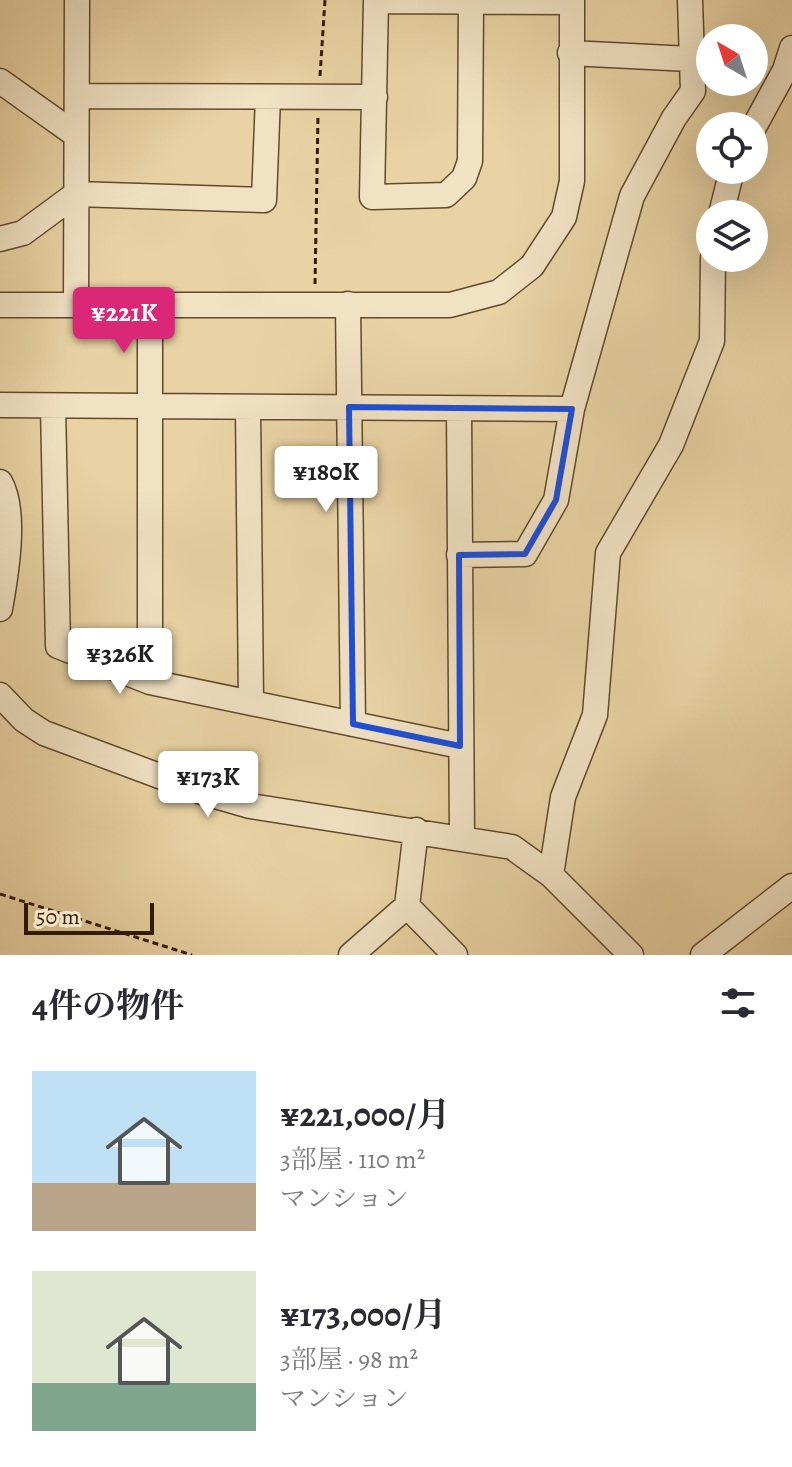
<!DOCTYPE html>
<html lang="ja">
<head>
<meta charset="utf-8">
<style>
  body { margin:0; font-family:Alegreya,"Noto Serif JP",serif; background:#f2f2f3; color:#2b2b33; height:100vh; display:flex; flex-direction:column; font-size:30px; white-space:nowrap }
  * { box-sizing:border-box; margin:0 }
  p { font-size:26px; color:#7c7c81 }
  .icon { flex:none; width:44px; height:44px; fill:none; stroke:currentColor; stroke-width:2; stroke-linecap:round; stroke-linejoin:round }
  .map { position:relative; height:955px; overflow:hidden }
  .drawer { display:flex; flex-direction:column; background:#fff; flex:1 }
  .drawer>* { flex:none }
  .needle { width:52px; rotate:321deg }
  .fabs { position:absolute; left:696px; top:24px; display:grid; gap:16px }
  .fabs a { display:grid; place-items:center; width:72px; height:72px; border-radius:50%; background:#fff; box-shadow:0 8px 32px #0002; font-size:40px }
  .scale { position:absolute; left:24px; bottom:20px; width:130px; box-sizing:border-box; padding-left:8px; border:4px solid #331c03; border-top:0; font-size:22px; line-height:28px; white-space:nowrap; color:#331c03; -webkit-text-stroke:6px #f1e2c4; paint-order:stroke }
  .price { position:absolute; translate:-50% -68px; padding:0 18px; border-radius:8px; background:#fff; color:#222; font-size:26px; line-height:52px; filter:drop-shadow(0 2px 4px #0008) }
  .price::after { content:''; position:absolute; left:50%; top:48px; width:24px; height:18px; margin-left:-12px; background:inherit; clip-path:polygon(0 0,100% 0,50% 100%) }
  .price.current { background:#db2777; color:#fff }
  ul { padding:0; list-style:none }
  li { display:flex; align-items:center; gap:24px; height:200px; padding:0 32px }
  li span { display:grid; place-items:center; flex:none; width:224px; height:160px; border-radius:0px; color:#555 }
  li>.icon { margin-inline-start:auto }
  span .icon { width:96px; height:96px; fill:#fffc; stroke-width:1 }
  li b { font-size:34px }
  h2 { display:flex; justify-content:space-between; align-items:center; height:96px; padding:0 32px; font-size:34px }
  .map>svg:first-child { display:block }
</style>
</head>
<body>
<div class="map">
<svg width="792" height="955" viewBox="0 0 792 955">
  <rect width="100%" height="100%" fill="#e9d3a4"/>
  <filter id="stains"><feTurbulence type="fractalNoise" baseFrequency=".0025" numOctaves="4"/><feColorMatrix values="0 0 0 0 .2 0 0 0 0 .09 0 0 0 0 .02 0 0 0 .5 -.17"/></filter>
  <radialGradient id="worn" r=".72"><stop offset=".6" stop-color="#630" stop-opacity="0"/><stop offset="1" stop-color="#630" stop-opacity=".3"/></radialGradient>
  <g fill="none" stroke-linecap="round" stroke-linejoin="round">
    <defs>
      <path id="minor" d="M376 0 372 197 446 195 464 178 470 161 471 0
        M376 1 571 2
        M570 53 690 59
        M0 81 76 135
        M77 96 375 97
        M754 127 785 70 792 48
        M721 214 732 170
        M0 239 23 233 76 194 264 200 268 97
        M76 304 77 0
        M150 304V682
        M348 304 353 724
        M0 305H450L499 292 532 266 564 217 572 181V0
        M0 405 572 409
        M53 406 58 646 150 682 460 746
        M248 407 251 703
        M459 409 462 836
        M0 482C17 511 6 575 0 609
        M459 555 525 554 556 500 572 409 632 196 674 118 693 91 690 0
        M0 695 24 720 44 733 205 793 250 806 512 847 551 875 631 955
        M551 875 563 797 595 715 608 553 671 445 712 341 713 258
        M407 906 455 955
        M351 955 407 906 416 830
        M703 955 792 886"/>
    </defs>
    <use href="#minor" stroke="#604a2b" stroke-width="27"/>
    <path stroke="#331c03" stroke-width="3" stroke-dasharray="6 4" stroke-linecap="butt" d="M320 76 325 0
      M315 284 318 116
      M0 894 192 955"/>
    <use href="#minor" stroke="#f1e2c4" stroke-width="24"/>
  </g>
  <path fill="none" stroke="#1d4ed8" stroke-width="6" stroke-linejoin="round" d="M349 407 572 409 556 500 525 554 459 555 460 746 353 724Z"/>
  <rect width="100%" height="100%" filter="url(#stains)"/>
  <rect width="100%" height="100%" fill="url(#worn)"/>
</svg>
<div class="fabs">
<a><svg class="needle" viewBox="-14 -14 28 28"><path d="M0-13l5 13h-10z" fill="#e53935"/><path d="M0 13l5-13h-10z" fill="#7c7c81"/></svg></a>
<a><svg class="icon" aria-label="locate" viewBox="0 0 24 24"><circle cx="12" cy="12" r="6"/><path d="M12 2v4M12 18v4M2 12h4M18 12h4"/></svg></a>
<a><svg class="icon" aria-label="layers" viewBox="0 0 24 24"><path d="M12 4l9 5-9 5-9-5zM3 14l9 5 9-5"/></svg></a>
</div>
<div class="scale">50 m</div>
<b class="price current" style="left:124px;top:355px">¥221K</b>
<b class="price" style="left:326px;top:514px">¥180K</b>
<b class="price" style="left:120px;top:696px">¥326K</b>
<b class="price" style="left:208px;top:819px">¥173K</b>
</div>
<section class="drawer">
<h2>4件の物件<svg class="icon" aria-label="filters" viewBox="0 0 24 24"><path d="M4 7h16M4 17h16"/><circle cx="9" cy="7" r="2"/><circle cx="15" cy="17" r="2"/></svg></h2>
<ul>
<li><span style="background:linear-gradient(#bfe0f5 70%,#b9a48a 0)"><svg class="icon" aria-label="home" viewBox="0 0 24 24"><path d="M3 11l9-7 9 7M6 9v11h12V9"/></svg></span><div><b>¥221,000/月</b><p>3部屋 · 110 m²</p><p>マンション</p></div></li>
<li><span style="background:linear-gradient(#dfe7d0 70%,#7fa58c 0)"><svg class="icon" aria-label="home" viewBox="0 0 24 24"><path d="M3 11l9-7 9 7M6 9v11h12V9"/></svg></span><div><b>¥173,000/月</b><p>3部屋 · 98 m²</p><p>マンション</p></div></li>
</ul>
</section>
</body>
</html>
